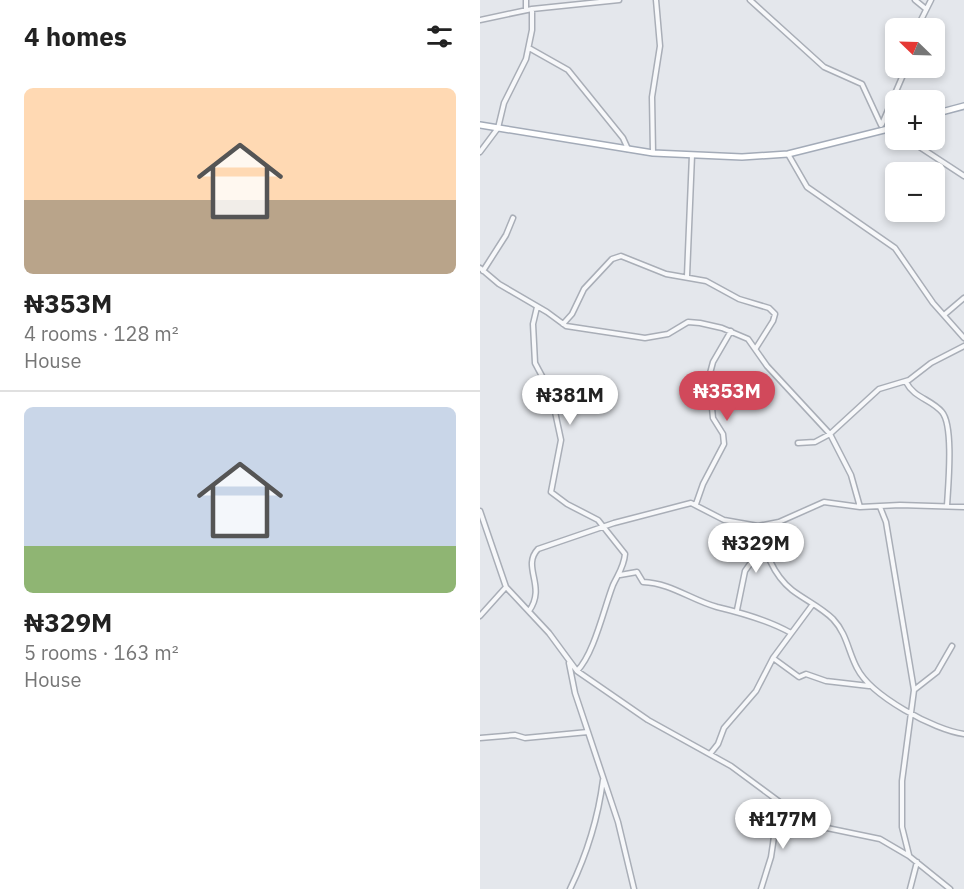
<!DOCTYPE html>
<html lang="en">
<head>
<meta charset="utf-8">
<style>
  body { margin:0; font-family:"IBM Plex Sans",sans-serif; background:#f2f2f2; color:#222; height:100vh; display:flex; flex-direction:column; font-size:22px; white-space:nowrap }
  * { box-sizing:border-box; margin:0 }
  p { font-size:20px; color:#767676 }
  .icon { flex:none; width:33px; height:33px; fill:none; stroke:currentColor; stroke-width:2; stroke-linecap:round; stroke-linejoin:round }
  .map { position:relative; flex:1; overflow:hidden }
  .sheet { display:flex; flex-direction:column; background:#fff; width:480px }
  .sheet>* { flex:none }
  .needle { width:39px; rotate:293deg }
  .controls { position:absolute; left:405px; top:18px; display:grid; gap:12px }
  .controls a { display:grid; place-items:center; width:60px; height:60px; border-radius:9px; background:#fff; box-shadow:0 3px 9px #0003; font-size:30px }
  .price { position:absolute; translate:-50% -51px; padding:0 14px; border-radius:21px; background:#fff; color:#222; font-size:20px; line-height:39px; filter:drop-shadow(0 2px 3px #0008) }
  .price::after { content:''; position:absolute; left:50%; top:36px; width:18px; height:14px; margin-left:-9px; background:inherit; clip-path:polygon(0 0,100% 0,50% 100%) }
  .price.selected { background:#d1495b; color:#fff }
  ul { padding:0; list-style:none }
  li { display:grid; align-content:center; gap:12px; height:318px; padding:0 24px }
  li+li { border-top:2px solid #e0e0e0 }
  li span { display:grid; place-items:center; height:186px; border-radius:9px; color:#555 }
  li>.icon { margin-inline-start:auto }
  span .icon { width:108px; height:108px; fill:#fffc; stroke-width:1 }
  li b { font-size:26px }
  h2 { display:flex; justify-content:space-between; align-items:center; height:72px; padding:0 24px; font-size:26px }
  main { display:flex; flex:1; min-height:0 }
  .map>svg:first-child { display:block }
</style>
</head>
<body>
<main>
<section class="sheet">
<h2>4 homes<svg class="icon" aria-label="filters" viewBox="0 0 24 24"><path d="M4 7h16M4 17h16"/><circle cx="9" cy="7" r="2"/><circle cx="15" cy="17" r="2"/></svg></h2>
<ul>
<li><span style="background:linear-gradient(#ffd9b3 60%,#b9a48a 0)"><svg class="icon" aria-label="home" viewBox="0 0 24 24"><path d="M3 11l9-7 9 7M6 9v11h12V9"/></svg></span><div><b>₦353M</b><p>4 rooms · 128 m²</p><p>House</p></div></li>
<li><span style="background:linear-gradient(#c9d6e8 75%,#8fb573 0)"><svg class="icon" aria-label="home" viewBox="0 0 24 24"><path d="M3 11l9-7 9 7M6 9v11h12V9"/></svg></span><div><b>₦329M</b><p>5 rooms · 163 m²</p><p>House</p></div></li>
</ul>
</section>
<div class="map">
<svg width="484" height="889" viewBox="0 0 484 889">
  <rect width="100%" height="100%" fill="#e4e7ec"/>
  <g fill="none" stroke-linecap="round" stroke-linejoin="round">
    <defs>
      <path id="minor" d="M270 0 344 67 382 84 401 125
        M435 0 446 9
        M46 10V0
        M0 20 52 9 139 0
        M437 28 451 0
        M49 48 88 70 143 138 148 149
        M402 124 426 68
        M429 140 484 176
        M0 152 18 128 24 103 46 59 52 30V9
        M173 153 172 97 180 46 176 0
        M308 154 327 187 415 248 453 303 484 338
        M0 268 19 284 67 312 86 326 165 338 188 334 208 322 220 323 242 328 268 339 287 366 350 434 371 475 380 507
        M3 271 26 235 33 218
        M207 276 212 155
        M57 307 53 324 55 363 71 393 81 440 71 492 87 504 118 520 145 554C144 567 138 574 133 585 124 608 114 654 97 671
        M464 315 484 298
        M83 324 92 314 104 289 132 259 141 256 186 274 226 281 259 299 289 308 295 314 293 321 276 348
        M426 382C434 398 451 399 462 412 474 426 468 487 467 506
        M318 443 335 442 350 434 399 389 429 380 451 363 484 346
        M216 504 223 484 244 444 243 434 233 418 229 377 233 362 251 331
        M400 507 406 522 434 690 422 781V827L429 855
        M0 511 26 587 69 633 97 671 168 720 251 766 316 814 347 828 400 839 429 856 470 889
        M278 526C285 550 292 574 312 590 325 600 341 607 353 619 367 634 368 651 377 668 391 696 454 730 484 734
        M140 575 157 572 163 582C191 583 211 600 237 607 262 613 288 620 311 633
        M257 610 265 571 277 554 281 538
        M49 611C67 586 41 567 58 549L134 523 211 503 244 520 278 526 299 522 344 502 380 507 420 505 484 507
        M0 616 26 587
        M293 658 319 677 326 674 346 681 389 686
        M89 663 95 693 138 822 154 889
        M434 690 457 672 472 646
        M0 738 35 735 45 738 108 732
        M230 754 238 744 244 728 276 691 293 658 333 604
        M90 889C107 854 118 819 123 780
        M281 889 291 857 299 803
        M430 889 437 862"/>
      <path id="major" d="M454 114 484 106
        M0 125 173 153 262 157 308 154 416 127"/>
    </defs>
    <use href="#minor" stroke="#a9aeb7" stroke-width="7"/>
    <use href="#major" stroke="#a3abb8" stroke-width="8"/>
    <use href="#minor" stroke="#f7f8fa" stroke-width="4"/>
    <use href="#major" stroke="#fff" stroke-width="5"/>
  </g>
</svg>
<div class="controls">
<a><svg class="needle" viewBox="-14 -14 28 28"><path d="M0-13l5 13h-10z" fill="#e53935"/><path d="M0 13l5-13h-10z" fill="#767676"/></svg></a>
<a>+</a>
<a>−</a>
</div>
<b class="price selected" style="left:247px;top:422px">₦353M</b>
<b class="price" style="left:90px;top:426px">₦381M</b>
<b class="price" style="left:276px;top:574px">₦329M</b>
<b class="price" style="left:303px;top:850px">₦177M</b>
</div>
</main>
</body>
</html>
